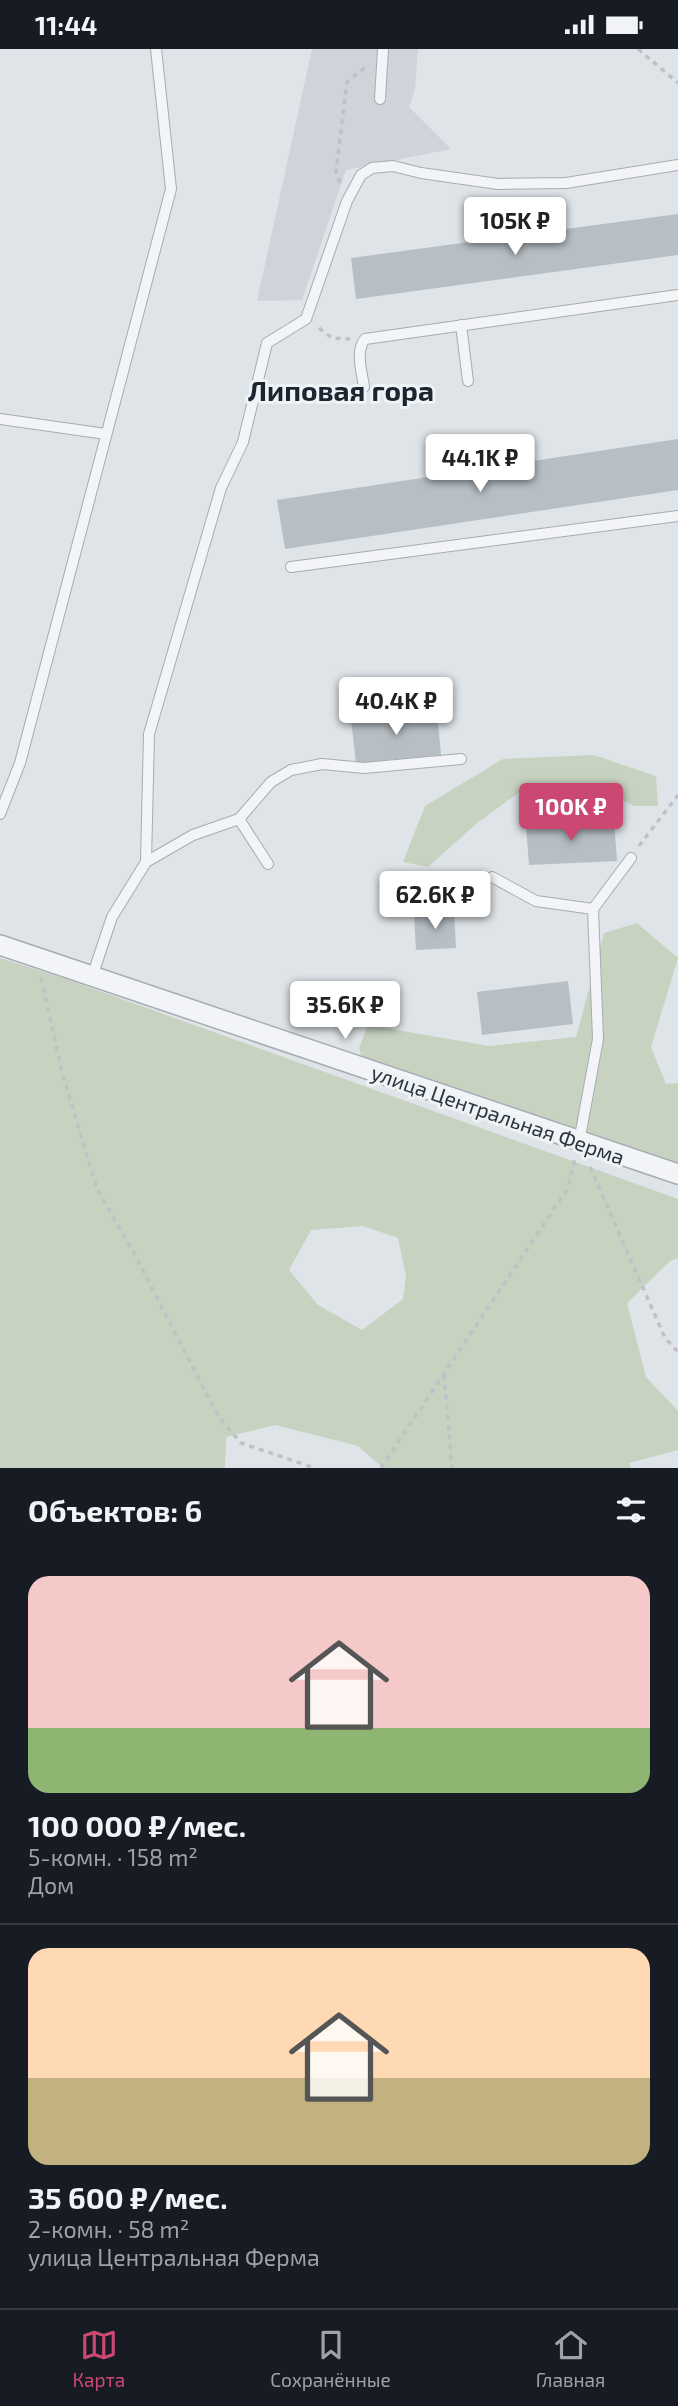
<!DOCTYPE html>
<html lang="ru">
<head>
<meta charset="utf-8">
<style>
  body { margin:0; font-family:"Exo 2",sans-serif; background:#20242c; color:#f1f3f6; height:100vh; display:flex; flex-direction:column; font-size:26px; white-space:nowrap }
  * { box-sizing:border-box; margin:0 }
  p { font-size:23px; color:#9ea1a6 }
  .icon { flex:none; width:38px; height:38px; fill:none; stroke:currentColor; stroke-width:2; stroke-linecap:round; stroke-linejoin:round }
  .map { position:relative; height:1419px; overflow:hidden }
  .sheet { display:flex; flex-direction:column; background:#171b24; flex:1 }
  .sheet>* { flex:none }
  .price { position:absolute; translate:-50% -60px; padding:0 16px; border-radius:7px; background:#fff; color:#222; font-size:23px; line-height:46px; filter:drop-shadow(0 2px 4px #0008) }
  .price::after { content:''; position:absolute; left:50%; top:42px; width:21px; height:16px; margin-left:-10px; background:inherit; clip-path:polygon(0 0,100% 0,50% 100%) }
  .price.selected { background:#ca4872; color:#fff }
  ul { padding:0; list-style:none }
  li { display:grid; align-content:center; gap:14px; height:371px; padding:0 28px }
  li+li { border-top:2px solid #363941 }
  li span { display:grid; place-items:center; height:217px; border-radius:21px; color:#555 }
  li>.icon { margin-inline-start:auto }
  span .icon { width:126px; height:126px; fill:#fffc; stroke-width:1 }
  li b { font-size:30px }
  h2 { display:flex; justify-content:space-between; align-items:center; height:84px; padding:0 28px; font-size:30px }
  .status { display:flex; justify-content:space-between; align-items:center; height:49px; padding:0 35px; background:#171b24; direction:ltr }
  .status svg { height:19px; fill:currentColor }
  .tabs { display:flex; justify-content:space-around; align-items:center; height:98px; border-top:2px solid #363941; background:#171b24; font-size:19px; color:#9ea1a6 }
  .tabs a { display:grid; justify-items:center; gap:4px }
  .tabs .selected { color:#ca4872 }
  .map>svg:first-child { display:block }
</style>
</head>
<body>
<div class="status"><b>11:44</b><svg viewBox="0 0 49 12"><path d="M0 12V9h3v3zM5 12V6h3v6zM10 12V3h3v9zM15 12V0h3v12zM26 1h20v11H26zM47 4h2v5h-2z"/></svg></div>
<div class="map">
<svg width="678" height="1419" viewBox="0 0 678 1419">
  <rect width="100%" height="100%" fill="#dfe4e8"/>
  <path fill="#ced4da" d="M312 0H418L415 40 409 58 451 100 346 121 302 251 257 252Z"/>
  <path fill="#c8d2c1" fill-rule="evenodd" d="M594 706 656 727 658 757H634L596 739 521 742 476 775 428 818 403 813 425 757 503 710Z
    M637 874 678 909 651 998 666 1035 678 1034V1117L363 1012 359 999 368 976 489 997 576 988 604 884Z
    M0 909 69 931 678 1150V1209L670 1212 627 1254 646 1328 678 1362V1401L629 1414 631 1419H383L358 1397 275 1376 226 1388 225 1419H0ZM363 1177 398 1189 406 1227 403 1250 362 1281 318 1256 289 1221 311 1181Z"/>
  <path fill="#b7bfc5" d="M678 165V206L356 250 351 209Z
    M678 390V441L285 500 277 451Z
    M437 663 441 706 356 714 351 671Z
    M614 772 617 812 529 816 526 776Z
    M454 862 456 899 416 901 414 864Z
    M568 932 573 975 482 986 477 943Z"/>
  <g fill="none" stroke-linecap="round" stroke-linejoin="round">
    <defs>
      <path id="service" d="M380 50 383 0
        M461 276 468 332
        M364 338C362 323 355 302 365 290L678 246
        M0 370 106 385
        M291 518 678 467
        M0 765 20 714 171 140 156 0
        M239 770 268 815
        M146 813 193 786 239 770 271 733 291 721 322 715 364 719 461 710
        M492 828 536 852 593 860
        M92 928 112 868 146 813 149 685 221 439 243 393 267 294 306 270 347 152 361 126 372 119 393 117 421 124 498 135 566 134 678 116
        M579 1093 598 990 593 860 631 809"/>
      <path id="minor" d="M0 896 678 1125"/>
    </defs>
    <use href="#service" stroke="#a5acb2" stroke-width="12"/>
    <use href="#minor" stroke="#a5acb2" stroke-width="22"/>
    <path stroke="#bec2c7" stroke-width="3.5" stroke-dasharray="5 5" stroke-linecap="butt" d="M638 0 678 34
      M340 134 336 123 347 33 368 16
      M319 279 332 289 350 290
      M639 797 678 746
      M41 929 62 1023 97 1140 135 1206 218 1367 241 1394 315 1419
      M590 1118 665 1289 678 1303
      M444 1326 452 1419
      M381 1419 568 1139 575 1109"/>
    <use href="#service" stroke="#f2f4f7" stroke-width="10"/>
    <use href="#minor" stroke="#f2f4f7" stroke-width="19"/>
  </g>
  <g text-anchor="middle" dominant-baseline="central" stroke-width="6" stroke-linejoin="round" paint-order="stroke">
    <g font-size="21" fill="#29353f" stroke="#eff3f6">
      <text transform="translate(498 1065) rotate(19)">улица Центральная Ферма</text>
    </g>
    <g font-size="28" font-weight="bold" fill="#1b2630" stroke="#eff3f6">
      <text x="341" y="341">Липовая гора</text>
    </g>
  </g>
</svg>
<b class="price" style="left:515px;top:208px">105K ₽</b>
<b class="price" style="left:480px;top:445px">44.1K ₽</b>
<b class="price" style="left:396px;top:688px">40.4K ₽</b>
<b class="price selected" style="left:571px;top:794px">100K ₽</b>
<b class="price" style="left:435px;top:882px">62.6K ₽</b>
<b class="price" style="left:345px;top:992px">35.6K ₽</b>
</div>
<section class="sheet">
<h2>Объектов: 6<svg class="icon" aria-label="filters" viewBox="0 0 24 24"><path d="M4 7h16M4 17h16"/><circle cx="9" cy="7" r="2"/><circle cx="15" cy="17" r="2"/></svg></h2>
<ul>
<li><span style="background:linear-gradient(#f6c9c9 70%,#8fb573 0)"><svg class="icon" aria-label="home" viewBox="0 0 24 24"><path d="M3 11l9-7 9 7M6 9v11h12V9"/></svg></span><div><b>100 000 ₽/мес.</b><p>5-комн. · 158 m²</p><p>Дом</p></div></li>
<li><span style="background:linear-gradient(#ffd9b3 60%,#c2b280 0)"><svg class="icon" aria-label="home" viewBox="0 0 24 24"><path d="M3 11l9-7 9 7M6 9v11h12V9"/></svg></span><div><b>35 600 ₽/мес.</b><p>2-комн. · 58 m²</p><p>улица Центральная Ферма</p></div></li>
</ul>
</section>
<nav class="tabs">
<a class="selected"><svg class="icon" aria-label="map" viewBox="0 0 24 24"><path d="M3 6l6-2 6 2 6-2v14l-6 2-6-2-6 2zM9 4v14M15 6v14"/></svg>Карта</a>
<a><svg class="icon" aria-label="saved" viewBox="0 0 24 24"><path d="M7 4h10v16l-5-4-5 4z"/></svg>Сохранённые</a>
<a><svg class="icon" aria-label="home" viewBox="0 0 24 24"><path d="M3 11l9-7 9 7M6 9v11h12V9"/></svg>Главная</a>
</nav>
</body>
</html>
